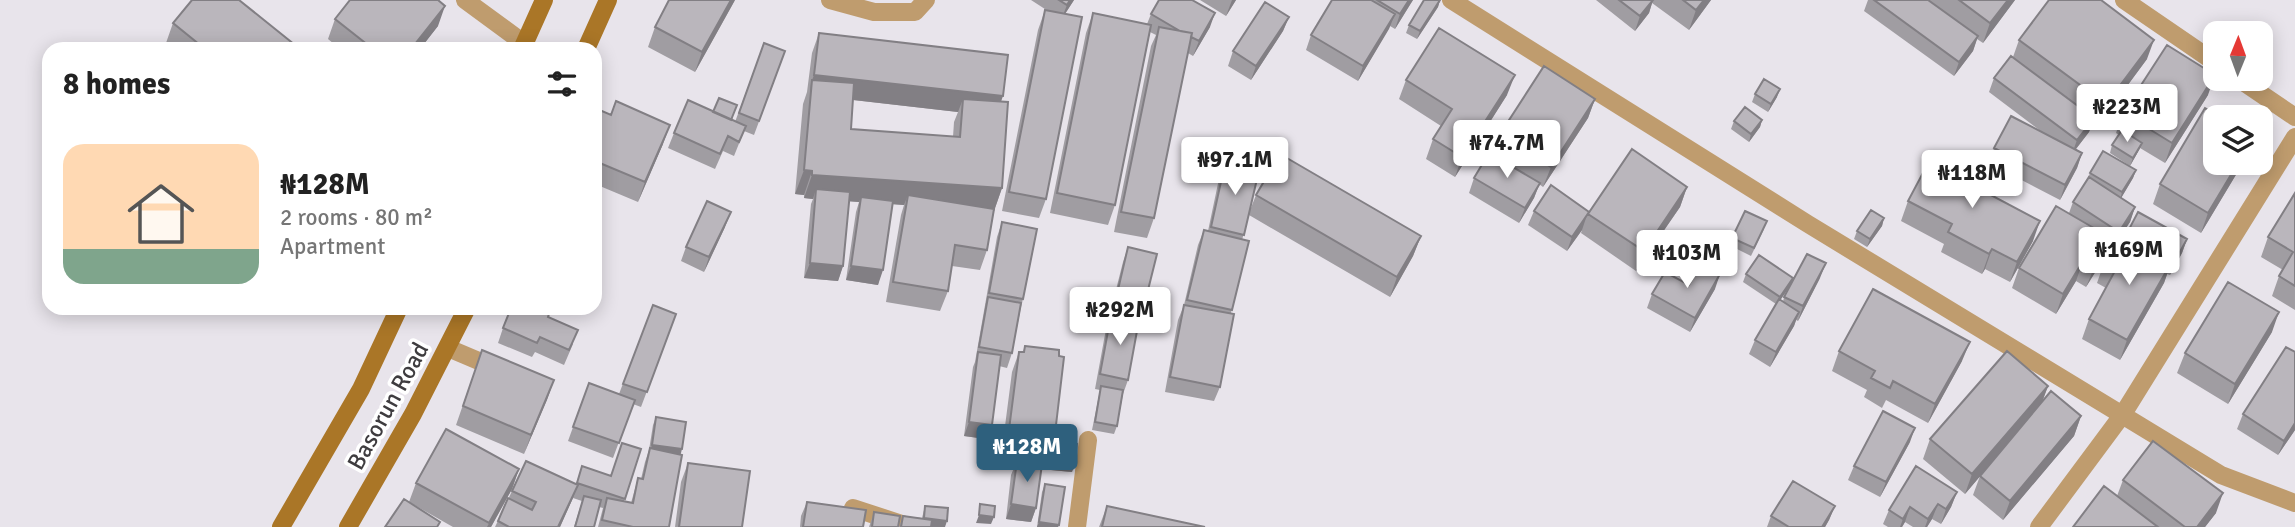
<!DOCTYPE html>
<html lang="en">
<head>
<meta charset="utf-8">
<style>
  body { margin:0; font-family:Signika,sans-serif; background:#f6f6f6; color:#222; height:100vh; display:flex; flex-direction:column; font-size:26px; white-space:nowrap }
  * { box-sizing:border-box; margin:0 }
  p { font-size:23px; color:#767676 }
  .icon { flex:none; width:38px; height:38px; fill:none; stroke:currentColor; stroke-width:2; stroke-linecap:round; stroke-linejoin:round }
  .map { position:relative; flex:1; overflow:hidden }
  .sheet { position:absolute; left:42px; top:42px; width:560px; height:273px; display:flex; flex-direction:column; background:#fff; border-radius:21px; box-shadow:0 4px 18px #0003 }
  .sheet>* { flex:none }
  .needle { width:46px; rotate:1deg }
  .buttons { position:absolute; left:2203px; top:21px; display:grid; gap:14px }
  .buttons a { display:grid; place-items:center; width:70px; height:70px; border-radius:14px; background:#fff; box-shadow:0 4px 18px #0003; font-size:35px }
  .price { position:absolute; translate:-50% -60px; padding:0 16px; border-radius:7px; background:#fff; color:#222; font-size:23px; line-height:46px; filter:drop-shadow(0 2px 4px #0008) }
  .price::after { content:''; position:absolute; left:50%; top:42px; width:21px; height:16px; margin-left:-10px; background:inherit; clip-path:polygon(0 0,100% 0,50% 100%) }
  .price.active { background:#2e607d; color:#fff }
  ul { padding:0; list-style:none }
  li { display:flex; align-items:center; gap:21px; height:175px; padding:0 21px }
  li span { display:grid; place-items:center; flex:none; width:196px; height:140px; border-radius:21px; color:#555 }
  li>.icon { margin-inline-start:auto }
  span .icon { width:84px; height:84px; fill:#fffc; stroke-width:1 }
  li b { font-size:30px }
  h2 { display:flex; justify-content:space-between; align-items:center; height:84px; padding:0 21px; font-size:30px }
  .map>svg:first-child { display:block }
</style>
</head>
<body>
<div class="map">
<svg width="2295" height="527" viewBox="0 0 2295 527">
  <rect width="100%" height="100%" fill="#e8e4eb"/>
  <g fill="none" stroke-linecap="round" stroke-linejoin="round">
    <path stroke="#bf9c6e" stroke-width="18" d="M465 0 525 44
      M830 0 874 12H915L926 0
      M1451 0 1808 224 2221 475 2295 503
      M2124 0 2216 63
      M2239 79 2295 117
      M448 348 500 370
      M853 508 911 527
      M1077 527 1088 440
      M2039 527 2123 414 2295 137"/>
    <path stroke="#aa7627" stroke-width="18" d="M522 49 544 0
      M586 49 608 0
      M281 527 361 389 399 308
      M348 527 413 414 467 308"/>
  </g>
  <path fill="#a09da2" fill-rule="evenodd" d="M735 0 695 72 648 47 655 27Z
    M1031 0H1074L1065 14 1046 199 1039 218 1002 211 1038 30 1045 10 1048 11Z
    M1200 0H1236L1226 16Z
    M1332 0H1413L1395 29 1390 26 1358 81 1306 50 1311 35Z
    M1440 0 1438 7 1417 39 1406 33 1409 25Z
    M1596 0H1711L1689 30 1652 3 1649 13 1635 31Z
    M1868 0H2015L1983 43 1977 39 1973 51 1954 76 1864 11Z
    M1093 13 1147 24 1151 14 1210 27 1193 56 1188 53 1154 218 1147 238 1114 232 1151 46 1156 35 1150 32 1115 205 1108 225 1050 213 1086 33Z
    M1289 17 1283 31 1251 80 1228 66 1233 51Z
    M335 19 438 26 420 49H340L328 39Z
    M173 23 300 49H173L166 43Z
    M819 33 1001 101 1002 188 994 211 987 250 980 270 952 266 948 291 940 311 886 302 901 215 904 205 893 204 878 285 846 280 856 212 859 202 849 201 843 266 838 281 804 278 811 204 813 199 804 198V195L795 194 803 104 807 92 812 53ZM853 100 958 112 954 122 953 137 851 129Z
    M2019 40 2147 59 2099 124 2093 120 2089 132 2076 149 2082 153 2077 168 2060 200 1989 163 1994 148 2042 132 1989 92 1994 78 2013 57Z
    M764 43 785 51 754 135 744 131 734 156 723 151 715 169 668 148 674 133 731 120 735 122Z
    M1406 80 1507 95 1455 177 1426 159 1433 139 1441 126 1399 99Z
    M1755 94 1777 97 1768 112 1752 102Z
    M2208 95 2165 163 2140 148 2130 166 2110 153 2112 145 2119 135 2116 133 2123 113Z
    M1595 99 1588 118 1543 187 1539 184 1534 198 1519 223 1469 193 1474 178 1525 175 1492 153 1500 134Z
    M595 108 663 144 638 202 595 184Z
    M1762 120 1760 127 1749 142 1731 129 1734 121Z
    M1226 159 1249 213 1256 195 1421 236 1413 256 1390 297 1249 215 1242 240 1220 387 1214 401 1165 392 1178 320 1184 305 1198 245 1204 230 1208 231 1220 174Z
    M2216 163H2243L2201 233 2153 204 2160 184Z
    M2136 170 2133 178 2121 198 2135 207 2130 222 2121 235 2125 238 2126 235 2187 239 2182 253 2170 275 2167 274 2164 283 2120 360 2082 339 2089 319 2106 288 2097 283 2104 263 2114 246 2110 243 2104 258 2086 287 2076 281 2056 314 2012 288 2019 268 2069 213 2073 202 2087 180 2090 173Z
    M1972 185 2033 241 2010 282 1985 269 1982 274 1941 252 1944 244 1901 221 1908 201Z
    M1687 187 1680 207 1636 271 1581 233 1582 230 1567 251 1528 225 1534 211 1589 212Z
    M2295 193V310L2272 296 2279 276 2283 270 2261 257 2268 237Z
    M1884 218 1882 226 1867 247 1854 239 1857 231Z
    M1002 222 1023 299 1021 307 1012 353 1007 368 999 366 992 425 986 439 964 436 973 367 975 362 997 237Z
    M725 227 704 272 681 261 686 247Z
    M1764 229 1751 256 1729 245 1732 238Z
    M1128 247 1141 318 1137 329 1128 380 1123 394 1117 426 1114 434 1092 430 1100 390 1095 389 1106 329 1123 262Z
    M1746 274 1793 278 1790 286 1780 300 1783 302 1784 297 1820 278 1798 321 1796 320 1794 326 1770 367 1749 354 1755 340 1776 304 1743 282Z
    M1689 285 1715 289 1690 332 1647 308 1652 294Z
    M653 305 676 314 641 407 633 404 613 458 568 441 589 383 619 394Z
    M552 308 548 317 573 344 564 365 535 352 532 357 498 343 503 328Z
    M2272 332 2228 404 2177 373 2185 353Z
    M1025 346 1054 442 1047 462 1001 457 1012 372 1019 352H1023Z
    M482 350 554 380 524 454 456 425Z
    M1839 351 1962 361 1928 423 1886 400 1882 408 1864 397 1867 390 1832 371Z
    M2295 352V430L2278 455 2237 429 2243 414Z
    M2048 386 2042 402 2081 416 2074 436 2003 520 1973 495 1980 476 1965 494 1923 459 1930 439Z
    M656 417 680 454 669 527H598L603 508 599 507 594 527H574L582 501 573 498 560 527H495L512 491 576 484 582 466 610 476 641 449 624 501 631 503 638 478 641 479 645 462 649 450 653 425Z
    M1057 442 1072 472 1051 470 1054 450Z
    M1910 442 1880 497 1848 480 1854 466Z
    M1017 461 1036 508 1031 522 1006 519 1011 475Z
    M688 463 742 527H675L681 482Z
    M519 469 512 489 491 527H453L409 502 416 483Z
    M2123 480 2216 513 2205 527H2073L2117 496Z
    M1045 484 1059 525 1058 527H1037L1042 492Z
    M1957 492 1951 507 1941 524 1932 519 1927 527H1913L1905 522 1902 527H1888L1883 524 1889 510Z
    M807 502 863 527H800L801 516Z
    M925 506 945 527H899L903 516 922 518Z
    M1107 506 1205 527H1099Z
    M1835 506 1829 520 1825 527H1767L1771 516Z
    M874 512 898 527H869Z"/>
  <path fill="#827f84" d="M731 0H735L695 72 702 52Z
    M1070 0H1074L1061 20 1067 5Z
    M1232 0H1236L1226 16Z
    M1409 0H1413L1411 3 1395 29 1400 14Z
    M1440 0 1438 7 1417 39 1420 31Z
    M1653 0 1649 13 1635 31 1640 16Z
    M1704 0H1711L1689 30 1696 10Z
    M2008 0H2015L1983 43 1990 23Z
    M445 6 438 26 420 49H411Z
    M1215 13 1210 27 1193 56 1199 41Z
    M1395 14 1389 29 1358 81 1363 66Z
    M1289 17 1283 31 1251 80 1256 66Z
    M1978 36 1973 51 1954 76 1959 62Z
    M2154 40 2147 59 2099 124 2106 104Z
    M814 75 1003 96 996 116 963 99 958 112 810 95 811 83Z
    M1515 75 1507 95 1455 177 1462 157Z
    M2215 75 2208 95 2165 163 2172 143Z
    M1780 89 1777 97 1768 112 1771 104Z
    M1595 99 1588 118 1543 187 1551 167Z
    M2094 118 2089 132 2072 154 2077 140Z
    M1762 120 1760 127 1749 142 1751 134Z
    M670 125 663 144 638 202 645 182Z
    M2142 143 2139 150 2130 166 2133 158Z
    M2082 153 2077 168 2060 200 2065 185Z
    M2238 163H2243L2201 233 2208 213Z
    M804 170 812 171 804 195 795 194Z
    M2136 170 2133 178 2120 200 2122 192Z
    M812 175 1002 188 994 211 908 195 904 205 860 202 861 197 859 202 815 199 816 189 813 199 804 198Z
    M1540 183 1534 198 1519 223 1525 208Z
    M1687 187 1680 207 1636 271 1644 251Z
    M2135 207 2130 222 2114 246 2119 232Z
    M731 212 725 227 704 272 709 257Z
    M1587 215 1582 230 1567 251 1572 237Z
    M1884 218 1882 226 1867 247 1870 239Z
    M2040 221 2033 241 2010 282 2017 262Z
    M1421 236 1413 256 1390 297 1397 277Z
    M2111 238 2104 258 2086 287 2094 268Z
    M2187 239 2182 253 2170 275 2175 261Z
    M1992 249 1985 269 1982 274 1989 254Z
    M2083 261 2076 281 2056 314 2063 294Z
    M810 263 843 266 838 281 804 278Z
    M1826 263 1820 278 1798 321 1803 306Z
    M2171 263 2164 283 2120 360 2127 340Z
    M851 266 883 270 878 285 846 280Z
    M1720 274 1715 289 1690 332 1695 318Z
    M1793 278 1790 286 1777 305 1780 297Z
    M1799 312 1794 326 1770 367 1776 352Z
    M2279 312 2272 332 2228 404 2235 384Z
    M1970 342 1962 361 1928 423 1935 404Z
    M554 380 547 400 524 454 531 435Z
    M2048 386 2041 405 1965 494 1972 474Z
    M2081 416 2074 436 2003 520 2010 501Z
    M969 422 992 425 986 439 964 436Z
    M2295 423V430L2278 455 2284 441Z
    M1915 428 1910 442 1880 497 1886 482Z
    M1008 437 1054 442 1047 462 1001 457Z
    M652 445 682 449 680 457 649 453Z
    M1054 462 1075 465 1072 472 1051 470Z
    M519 469 512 489 491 527H487Z
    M578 485 572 500 560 527H558Z
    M1957 492 1951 507 1941 524 1946 509Z
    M2223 493 2216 513 2205 527H2197Z
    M1011 504 1036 508 1031 522 1006 519Z
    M1938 504 1932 519 1927 527H1925L1928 519Z
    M1835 506 1829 520 1825 527H1822Z
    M1910 507 1905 522 1902 527H1900L1903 519Z
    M979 515 994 517 991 524 976 523Z
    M924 518 947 521 945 527H929Z
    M1039 522 1059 525 1058 527H1037Z"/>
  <path fill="#bab6bc" stroke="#827f84" stroke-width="2" d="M192 0H239L300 49H205L173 23Z
    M350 0H438L445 6 411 49H373L335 19Z
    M669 0H731L702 52 655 27Z
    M1059 0H1070L1067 5Z
    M1159 0H1192L1215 13 1199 41 1191 37 1192 33 1180 31 1151 14Z
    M1332 0H1371L1395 14 1363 66 1311 35Z
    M1377 0H1409L1400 14Z
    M1424 0H1440L1420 31 1409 25Z
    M1619 0H1653L1640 16Z
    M1683 0H1704L1696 10Z
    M1874 0H1928L1978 36 1959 62Z
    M1959 0H2008L1990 23Z
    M2049 0H2101L2154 40 2106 104 2019 40Z
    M1265 2 1289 17 1256 66 1233 51Z
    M1045 10 1082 17 1046 199 1009 192Z
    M1093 13 1151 25 1115 205 1057 193Z
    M1159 27 1192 33 1154 218 1121 212Z
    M1439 28 1515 75 1462 157 1433 139 1452 109 1406 80Z
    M819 33 1008 55 1003 96 814 75Z
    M764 43 785 51 759 121 739 113Z
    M2167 45 2215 75 2172 143 2123 113Z
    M2011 56 2094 118 2077 140 1994 78Z
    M1544 66 1595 99 1551 167 1500 134Z
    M1764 79 1780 89 1771 104 1755 94Z
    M812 80 854 83 851 129 960 137 963 99 1008 102 1002 188 812 175V171L804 170Z
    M719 98 737 105 731 120 713 112Z
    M688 100 746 126 739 142 728 136 720 154 674 133Z
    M616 101 670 125 645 182 595 161V108L611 115Z
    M1745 107 1762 120 1751 134 1734 121Z
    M2205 108 2221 117H2216V163H2238L2208 213 2160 184Z
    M2011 116 2082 153 2065 185 1994 148Z
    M2122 130 2142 143 2133 158 2112 145Z
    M1632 149 1687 187 1644 251 1588 214Z
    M2103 151 2136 170 2122 192 2090 173Z
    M1934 152 1975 174 1970 184 2040 221 2017 262 1992 249 1989 254 1948 232 1952 224 1908 201Z
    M1489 153 1540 183 1525 208 1474 178Z
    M1280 154 1421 236 1397 277 1256 195Z
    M1226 159 1260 166 1244 235 1211 227Z
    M2089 177 2135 207 2119 232 2073 202Z
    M1551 185 1589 212 1572 237 1534 211Z
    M816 189 850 192 843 266 810 263Z
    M2295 193V286L2279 276 2293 252 2268 237Z
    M908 195 994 209 987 250 955 245 948 291 893 282Z
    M861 197 893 201 883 270 851 266Z
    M707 201 731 212 709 257 686 247Z
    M2056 206 2111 238 2094 268 2083 261 2063 294 2019 268Z
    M1871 210 1884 218 1870 239 1857 231Z
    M1745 211 1767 221 1754 248 1732 238Z
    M2138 212 2187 239 2175 261 2126 235Z
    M1002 222 1037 229 1023 299 989 293Z
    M1204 230 1249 241 1232 310 1187 300Z
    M2120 235 2171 263 2127 340 2089 319 2116 269 2104 263Z
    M1128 247 1157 254 1141 318 1113 311Z
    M1807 254 1826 263 1803 306 1784 297Z
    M1759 255 1793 278 1780 297 1746 274Z
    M1701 264 1720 274 1695 318 1652 294 1665 272 1689 285Z
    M2228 282 2279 312 2235 384 2185 353Z
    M1873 289 1970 342 1935 404 1893 381 1890 388 1871 378 1875 371 1839 351Z
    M988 297 1021 303 1012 353 979 347Z
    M1779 299 1799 312 1776 352 1755 340Z
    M653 305 676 314 647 392 623 384Z
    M1184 305 1234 314 1220 387 1170 377Z
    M511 308H551L548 317 578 330 569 350 540 337 537 343 503 328Z
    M1111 315 1139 320 1128 380 1100 374Z
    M1025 346 1059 350V356L1064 357 1054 442 1008 437 1019 352H1024Z
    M2286 347 2295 352V423L2284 441 2243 414Z
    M482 350 554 380 531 435 463 406Z
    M2007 351 2048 386 1972 474 1930 439Z
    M978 352 1001 355 992 425 969 422Z
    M589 383 635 400 619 443 573 427Z
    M1101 386 1123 390 1117 426 1095 422Z
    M2051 391 2081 416 2010 501 1980 476Z
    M1883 411 1915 428 1886 482 1854 466Z
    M656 417 686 422 682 449 652 445Z
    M446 429 519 469 489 523 416 483Z
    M2153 441 2223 493 2197 527H2185L2123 480Z
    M1057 442 1077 444 1075 465 1054 462Z
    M622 443 641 449 625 499 577 483 582 466 611 476Z
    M650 448 682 455 669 527H633L602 520 607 498 633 503 638 478 643 479Z
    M526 461 578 485 558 527H509L498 521 508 498 532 510 536 502 512 491Z
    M1017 461 1042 464 1036 508 1011 504Z
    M688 463 750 471 742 527H679Z
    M1916 466 1957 492 1946 509 1938 504 1928 519 1910 507 1903 519 1889 510Z
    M1793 481 1835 506 1822 527H1789L1771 516Z
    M1045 484 1065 487 1059 525 1039 522Z
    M2104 486 2158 527H2073Z
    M584 496 601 500 594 527H575Z
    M404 499 440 522 437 527H385Z
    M807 502 866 510 863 527H803Z
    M980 504 995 506 994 517 979 515Z
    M925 506 948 508 947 521 924 518Z
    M1107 506 1205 527H1102Z
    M874 512 900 516 898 527H872Z
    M903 516 932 520 931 527H901Z"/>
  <g text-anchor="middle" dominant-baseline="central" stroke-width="7" stroke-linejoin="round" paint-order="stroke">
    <g font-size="24" fill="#3e3c3f" stroke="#fff">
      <text transform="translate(388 406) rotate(-61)">Basorun Road</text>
    </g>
  </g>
</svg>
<div class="buttons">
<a><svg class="needle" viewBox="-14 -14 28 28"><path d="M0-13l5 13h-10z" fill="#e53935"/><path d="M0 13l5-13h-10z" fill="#767676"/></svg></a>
<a><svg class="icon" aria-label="layers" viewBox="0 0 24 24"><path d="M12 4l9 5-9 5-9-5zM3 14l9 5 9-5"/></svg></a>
</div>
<b class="price" style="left:2127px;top:144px">₦223M</b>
<b class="price" style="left:1507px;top:180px">₦74.7M</b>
<b class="price" style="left:1235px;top:197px">₦97.1M</b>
<b class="price" style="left:1972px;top:210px">₦118M</b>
<b class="price" style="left:2129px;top:287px">₦169M</b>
<b class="price" style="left:1687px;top:290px">₦103M</b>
<b class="price" style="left:1120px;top:347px">₦292M</b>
<b class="price active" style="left:1027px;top:484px">₦128M</b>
<section class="sheet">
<h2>8 homes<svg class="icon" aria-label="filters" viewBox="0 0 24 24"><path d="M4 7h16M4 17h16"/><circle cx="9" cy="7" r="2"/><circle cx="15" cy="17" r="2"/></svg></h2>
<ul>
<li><span style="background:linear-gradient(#ffd9b3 75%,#7fa58c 0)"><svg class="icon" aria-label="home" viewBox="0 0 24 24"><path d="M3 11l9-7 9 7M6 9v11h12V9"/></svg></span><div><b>₦128M</b><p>2 rooms · 80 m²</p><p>Apartment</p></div></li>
</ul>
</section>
</div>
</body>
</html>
